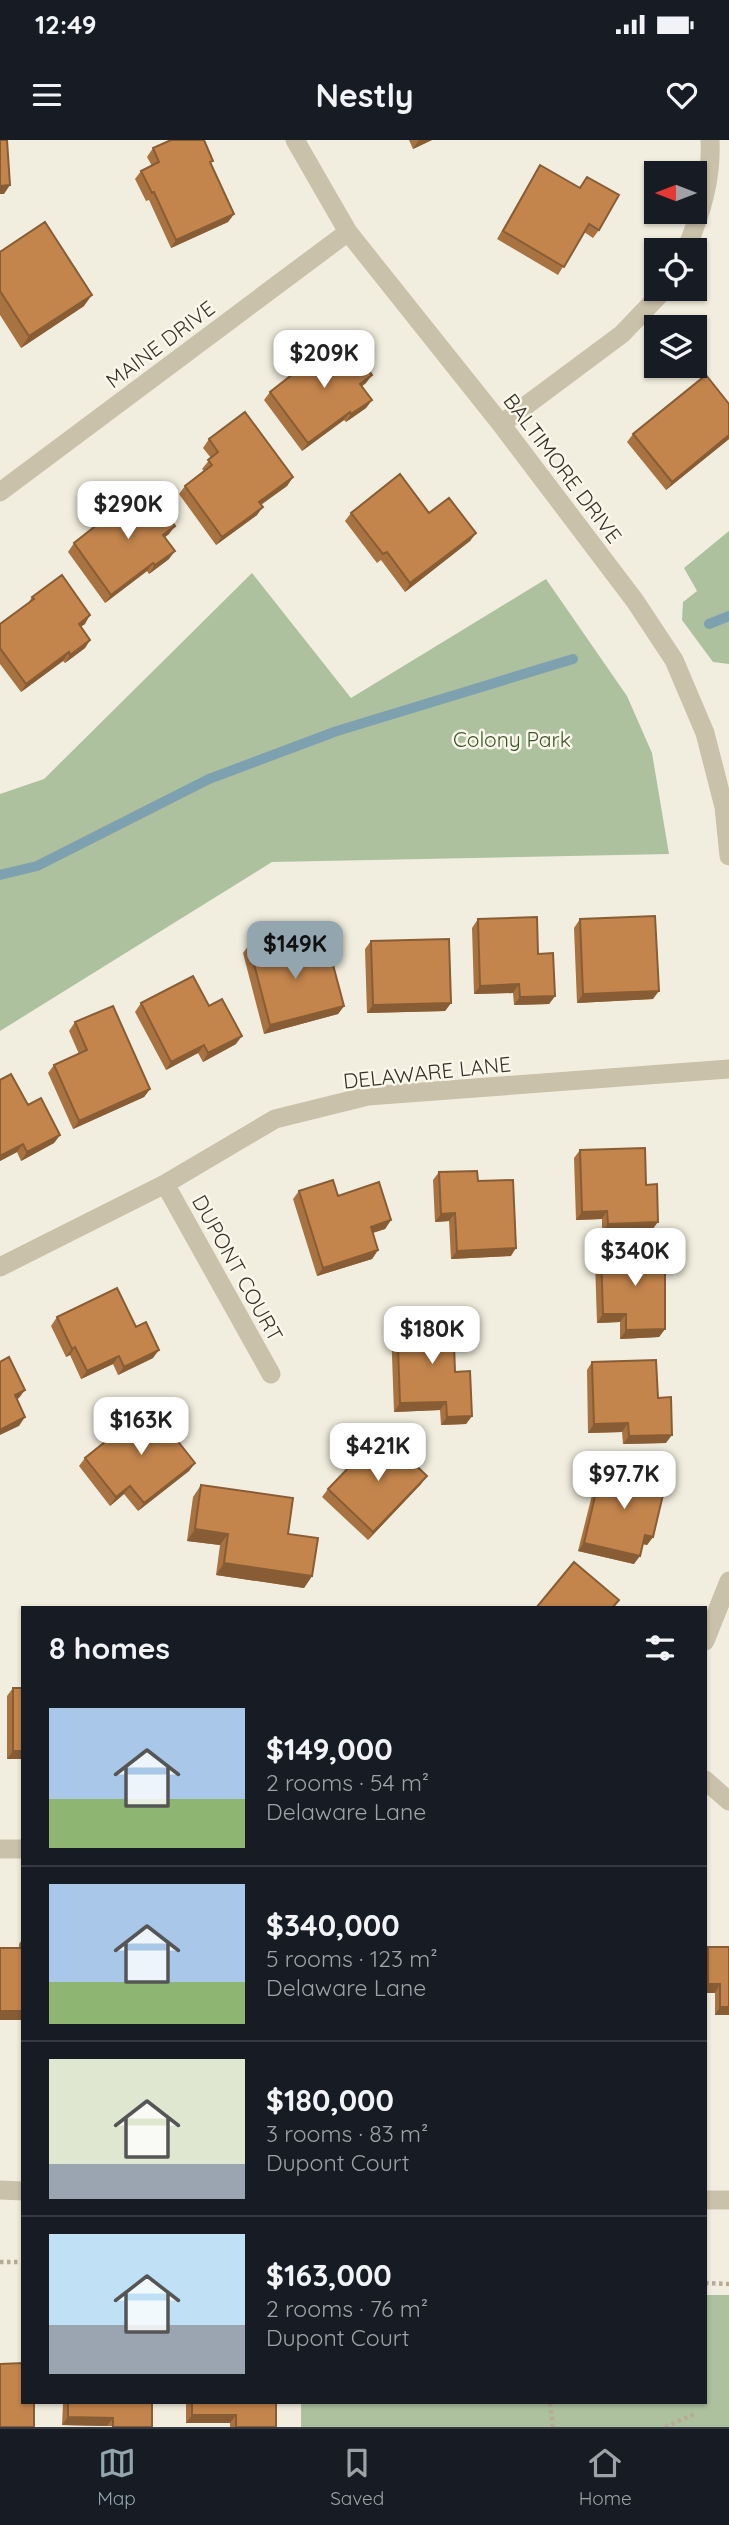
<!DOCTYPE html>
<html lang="en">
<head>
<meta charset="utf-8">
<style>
  body { margin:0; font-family:Quicksand,sans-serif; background:#20242c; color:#f1f3f6; height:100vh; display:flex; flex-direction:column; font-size:26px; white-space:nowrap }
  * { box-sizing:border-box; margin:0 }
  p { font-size:23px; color:#9ea1a6 }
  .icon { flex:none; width:38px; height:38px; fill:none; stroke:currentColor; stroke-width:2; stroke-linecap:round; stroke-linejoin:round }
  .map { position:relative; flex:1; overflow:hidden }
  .details { position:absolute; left:21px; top:1466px; width:686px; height:798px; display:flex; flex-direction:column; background:#171b24; border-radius:0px; box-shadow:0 2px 5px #0004 }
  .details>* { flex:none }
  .needle { width:46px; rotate:270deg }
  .buttons { position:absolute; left:644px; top:21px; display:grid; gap:14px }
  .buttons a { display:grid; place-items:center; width:63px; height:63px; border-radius:0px; background:#171b24; box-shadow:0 2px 5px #0004; font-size:35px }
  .price { position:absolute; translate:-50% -60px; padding:0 16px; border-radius:14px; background:#fff; color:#222; font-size:23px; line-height:46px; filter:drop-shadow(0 2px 4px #0008) }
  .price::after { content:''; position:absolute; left:50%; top:42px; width:21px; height:16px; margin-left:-10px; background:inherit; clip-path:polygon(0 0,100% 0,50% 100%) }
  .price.current { background:#93a6af; color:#111 }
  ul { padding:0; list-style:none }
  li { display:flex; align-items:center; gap:21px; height:175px; padding:0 28px }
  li+li { border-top:2px solid #363941 }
  li span { display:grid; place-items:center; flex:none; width:196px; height:140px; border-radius:0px; color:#555 }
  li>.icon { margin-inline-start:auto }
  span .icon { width:84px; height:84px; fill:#fffc; stroke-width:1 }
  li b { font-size:30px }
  h2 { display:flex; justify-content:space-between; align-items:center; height:84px; padding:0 28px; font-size:30px }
  .status { display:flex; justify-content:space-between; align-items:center; height:49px; padding:0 35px; background:#171b24; direction:ltr }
  .status svg { height:19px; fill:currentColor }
  header { display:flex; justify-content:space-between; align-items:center; height:91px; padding:0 28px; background:#171b24; font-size:32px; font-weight:700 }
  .dock { display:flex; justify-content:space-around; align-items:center; height:98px; border-top:2px solid #363941; background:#171b24; font-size:19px; color:#9ea1a6 }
  .dock a { display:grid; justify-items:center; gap:4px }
  .dock .current { color:#93a6af }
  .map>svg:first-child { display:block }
</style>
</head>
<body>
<div class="status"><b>12:49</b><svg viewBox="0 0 49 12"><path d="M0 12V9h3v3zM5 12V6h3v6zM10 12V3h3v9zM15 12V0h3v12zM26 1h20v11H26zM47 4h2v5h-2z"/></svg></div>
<header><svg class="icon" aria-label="menu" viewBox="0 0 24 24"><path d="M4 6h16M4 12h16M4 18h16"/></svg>Nestly<svg class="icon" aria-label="heart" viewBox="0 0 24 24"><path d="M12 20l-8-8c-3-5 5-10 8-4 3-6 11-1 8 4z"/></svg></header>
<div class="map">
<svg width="729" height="2287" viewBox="0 0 729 2287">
  <rect width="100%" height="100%" fill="#f2eedf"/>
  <path fill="#adc19f" d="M729 391V524L713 522 682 480 683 462 697 451 684 428Z
    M252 433 351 558 546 439 627 556 652 613 669 714 272 722 0 891V654L44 639Z
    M705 2155H729V2287H301V2263H705Z"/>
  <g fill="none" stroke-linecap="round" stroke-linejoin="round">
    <path stroke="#7ea1af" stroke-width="10" d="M709 484 729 476
      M0 735 37 726 209 639 337 591 573 519"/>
    <path stroke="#b6ab95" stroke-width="4.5" stroke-dasharray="3.5 3.5" stroke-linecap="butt" d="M0 2122H23
      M705 2143 729 2144
      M550 2263 553 2287
      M665 2287 695 2274"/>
    <path stroke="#cac1ab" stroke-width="19" d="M295 0 348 92 501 284 635 461 674 520 705 593 724 667 729 716
      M686 110C701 73 712 40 710 0
      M501 284 622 194 665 149
      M0 352 348 92
      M165 1044 271 1234
      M0 1127 165 1044 275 979 368 956 729 929
      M705 1501 729 1441
      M705 1640 729 1661
      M0 1709H23"/>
    <path stroke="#cac1ab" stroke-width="19" d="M0 2050 23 2051
      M705 2060H729"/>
  </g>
  <path fill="#a87241" d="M409 0H432L413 9Z
    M153 8 211 24 234 74 228 82 171 108 149 60 146 61 135 39 141 31 152 26 147 17Z
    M540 25 579 48 587 37 599 90 593 98 584 92 558 135 497 99Z
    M0 112 84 166 21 208 0 175Z
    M366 243 362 246 372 260 366 268 346 282 344 280 302 311 264 260 270 252Z
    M729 264V299L666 350 627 302 633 294Z
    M209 299 293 337 287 346 261 365 257 375 216 405 179 354 185 346 204 331 202 329 211 318 203 308Z
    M351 373H429L476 393 470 401 405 452 381 420 377 423 345 381Z
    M169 394 165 397 169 419 149 434 147 431 105 463 68 412 74 403Z
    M32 457 85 484 80 487 90 500 85 508 65 523 63 521 21 552 0 524V484L27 465Z
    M478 779 538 814 555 856 549 864 514 865 513 853 474 854 472 788Z
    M580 779 653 859 577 863 574 788Z
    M371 801 451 863 445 871 367 873 365 809Z
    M249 805 288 816 344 866 338 874 264 894 243 813Z
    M141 863 209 866 236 904 203 922 198 913 166 930 135 872Z
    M75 882 150 949 144 957 73 989 48 933 54 925 79 914 69 891Z
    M0 940 60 995 54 1003 21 1021 17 1012 0 1021Z
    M580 1010 646 1045 652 1090 602 1092V1079L576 1080 574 1018Z
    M439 1032 511 1116 451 1119 449 1081 435 1082 433 1040Z
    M299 1051 338 1056 391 1080 385 1089 373 1093 378 1110 372 1119 317 1136 293 1059Z
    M601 1113 665 1189 659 1197 620 1199V1182L597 1183 595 1121Z
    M57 1177 136 1187 153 1218 118 1235 113 1224 81 1239 70 1215 66 1217 51 1186Z
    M397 1180 455 1232 472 1276 466 1284 441 1285 440 1270 394 1272 391 1188Z
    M592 1222 658 1258 666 1303 623 1304 622 1292 588 1293 587 1230Z
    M85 1318 195 1323 189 1331 138 1371 124 1354 110 1366 79 1326Z
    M602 1327 653 1397 647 1405 643 1404 634 1424 578 1411 597 1335Z
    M421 1344 368 1400 322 1357 328 1349Z
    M201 1345 288 1394 312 1436 304 1448 216 1435 220 1405 187 1401 193 1357Z
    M13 1548 23 1619H7V1556Z
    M23 1798V1880H0L19 1808V1804Z
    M708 1807 729 1875H715V1853H705V1811Z
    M63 2263H152V2287L62 2285Z
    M186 2263H276V2287H230V2283H186Z"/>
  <path fill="#885d35" d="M419 0H432L413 9Z
    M10 45 4 54H0V46Z
    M234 74 228 82 171 108 176 100Z
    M92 155 84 166 21 208 29 196Z
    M372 235 366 243 354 252 360 244Z
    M372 260 366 268 346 282 351 274Z
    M350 272 344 280 302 311 308 303Z
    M729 295V299L666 350 672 342Z
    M293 337 287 346 253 370 259 362Z
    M263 367 257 375 216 405 222 397Z
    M175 386 169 394 157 403 163 395Z
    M476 393 470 401 405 452 410 443Z
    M175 411 169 419 149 434 155 425Z
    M153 423 147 431 105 463 111 455Z
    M90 475 85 484 73 492 79 484Z
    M90 500 85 508 65 523 70 515Z
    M69 512 63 521 21 552 26 544Z
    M519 844 513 853 474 854 480 846Z
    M659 851 653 859 577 863 583 854Z
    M555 856 549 864 514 865 520 857Z
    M451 863 445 871 367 873 373 865Z
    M344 866 338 874 264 894 270 885Z
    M242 896 236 904 203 922 208 913Z
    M204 905 198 913 166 930 171 922Z
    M150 949 144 957 73 989 79 981Z
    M60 995 54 1003 21 1021 27 1012Z
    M23 1004 17 1012 0 1021V1016Z
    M607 1071 602 1079 576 1080 582 1072Z
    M455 1073 449 1081 435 1082 441 1074Z
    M391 1080 385 1089 365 1095 371 1087Z
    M658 1082 652 1090 602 1092 608 1084Z
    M516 1108 511 1116 451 1119 457 1111Z
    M378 1110 372 1119 317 1136 323 1128Z
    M603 1174H626L620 1182 597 1183Z
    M665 1189 659 1197 620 1199 626 1190Z
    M75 1207 70 1215 66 1217 72 1209Z
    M159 1210 153 1218 118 1235 124 1227Z
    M119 1216 113 1224 81 1239 87 1231Z
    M25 1250 19 1258 9 1263 15 1255Z
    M446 1262 440 1270 394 1272 400 1263Z
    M472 1276 466 1284 441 1285 447 1277Z
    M25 1277 19 1286 0 1295V1290Z
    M628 1283 622 1292 588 1293 594 1284Z
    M672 1295 666 1303 623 1304 629 1296Z
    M195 1323 189 1331 138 1371 144 1363Z
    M427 1336 421 1344 368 1400 373 1392Z
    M130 1346 124 1354 110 1366 116 1357Z
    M195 1389 228 1394 220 1405 187 1401Z
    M645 1395 653 1397 647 1405 639 1403Z
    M584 1403 640 1416 634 1424 578 1411Z
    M224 1423 312 1436 304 1448 216 1435Z
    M13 1611H23V1619H7Z
    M708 1844H720L715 1853H705V1848Z
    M720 1867H729V1875H715Z
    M0 1871H23V1880H0Z
    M192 2275H236L230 2283H186Z
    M68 2277 113 2278 107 2286 62 2285Z"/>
  <path fill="#c3854c" stroke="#885d35" stroke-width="2" d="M0 0H7L10 45 0 46Z
    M171 0H204L213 21 210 22 234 74 176 100 154 52 152 53 141 31 159 22 153 8Z
    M540 25 580 48 587 37 619 55 599 90 589 84 564 127 503 91Z
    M45 82 92 155 29 196 0 151V112Z
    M343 195 372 235 360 244 372 260 351 274 350 272 308 303 270 252Z
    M706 235 729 264V295L672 342 633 294Z
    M245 272 293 337 259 362 263 367 222 397 185 346 212 325 208 320 218 312 209 299Z
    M400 334 429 373 449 358 476 393 410 443 387 412 383 414 351 373Z
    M146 346 175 386 163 395 175 411 155 425 153 423 111 455 74 403Z
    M62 435 90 475 79 484 90 500 70 515 69 512 26 544 0 508V484L34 459 32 457Z
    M655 776 659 851 583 854 580 779Z
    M537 777 538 814 553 813 555 856 520 857 519 844 480 846 478 779Z
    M283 796 288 816 328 806 344 866 270 885 249 805Z
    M449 799 451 863 373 865 371 801Z
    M193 836 209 866 222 859 242 896 208 913 204 905 171 922 141 863Z
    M113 866 150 949 79 981 54 925 87 910 75 882Z
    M11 934 28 965 41 958 60 995 27 1012 23 1004 0 1016V940Z
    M645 1008 646 1045 657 1044 658 1082 608 1084 607 1071 582 1072 580 1010Z
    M477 1031 478 1041 513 1040 516 1108 457 1111 455 1073 441 1074 439 1032Z
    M333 1040 338 1056 379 1042 391 1080 371 1087 378 1110 323 1128 299 1051Z
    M665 1111V1189L626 1190V1174H603L601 1113Z
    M117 1148 136 1187 146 1182 159 1210 124 1227 119 1216 87 1231 75 1207 72 1209 57 1177Z
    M453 1177 455 1232 470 1231 472 1276 447 1277 446 1262 400 1263 397 1180Z
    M9 1217 25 1250 15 1255 25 1277 0 1290V1222Z
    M656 1220 658 1258 671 1257 672 1295 629 1296 628 1283 594 1284 592 1222Z
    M150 1266 195 1323 144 1363 130 1346 116 1357 85 1318Z
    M382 1293 427 1336 373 1392 328 1349Z
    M602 1327 666 1342 653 1397 645 1395 640 1416 584 1403Z
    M201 1345 293 1358 288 1394 318 1398 312 1436 224 1423 228 1394 195 1389Z
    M574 1422 619 1460 612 1468H536Z
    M13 1548H23V1611H13Z
    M708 1807H729V1867H720V1844H708Z
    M0 1808H23V1871H0Z
    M23 2223V2263H34V2287H0V2224Z
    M68 2263H152V2287H113V2278L68 2277Z
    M192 2263H276V2287H236V2275H192Z"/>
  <g text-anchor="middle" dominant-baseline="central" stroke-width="5" stroke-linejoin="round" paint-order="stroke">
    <g font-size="21" fill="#38322a" stroke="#faf7eb">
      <text transform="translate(160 204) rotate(-37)">MAINE DRIVE</text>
      <text transform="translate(563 328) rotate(53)">BALTIMORE DRIVE</text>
      <text transform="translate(427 932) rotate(-6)">DELAWARE LANE</text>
      <text transform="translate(238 1128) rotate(61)">DUPONT COURT</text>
    </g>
    <g font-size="21" fill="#3e562e" stroke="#faf7eb">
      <text x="512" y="599">Colony Park</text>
    </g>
  </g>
</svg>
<div class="buttons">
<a><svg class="needle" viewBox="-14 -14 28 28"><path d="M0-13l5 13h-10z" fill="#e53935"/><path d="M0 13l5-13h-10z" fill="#9ea1a6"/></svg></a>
<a><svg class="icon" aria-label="locate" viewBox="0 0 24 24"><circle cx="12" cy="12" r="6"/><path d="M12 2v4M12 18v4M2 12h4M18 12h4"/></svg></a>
<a><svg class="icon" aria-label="layers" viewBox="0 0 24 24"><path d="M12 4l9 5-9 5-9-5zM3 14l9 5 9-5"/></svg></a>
</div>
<b class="price" style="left:324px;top:250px">$209K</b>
<b class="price" style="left:128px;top:401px">$290K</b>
<b class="price current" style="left:295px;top:841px">$149K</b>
<b class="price" style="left:635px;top:1148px">$340K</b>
<b class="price" style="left:432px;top:1226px">$180K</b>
<b class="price" style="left:141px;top:1317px">$163K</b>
<b class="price" style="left:378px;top:1343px">$421K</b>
<b class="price" style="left:624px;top:1371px">$97.7K</b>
<section class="details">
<h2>8 homes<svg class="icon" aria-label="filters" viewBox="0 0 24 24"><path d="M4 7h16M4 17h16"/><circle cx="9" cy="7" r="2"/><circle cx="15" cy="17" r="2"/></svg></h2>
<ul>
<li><span style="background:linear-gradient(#a9c7e8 65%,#8fb573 0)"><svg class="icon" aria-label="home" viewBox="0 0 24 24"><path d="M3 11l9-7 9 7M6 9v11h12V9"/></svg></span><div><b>$149,000</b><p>2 rooms · 54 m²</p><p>Delaware Lane</p></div></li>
<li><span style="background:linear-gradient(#a9c7e8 70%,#8fb573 0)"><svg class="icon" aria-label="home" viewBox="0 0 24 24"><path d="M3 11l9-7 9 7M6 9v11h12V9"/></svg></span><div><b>$340,000</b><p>5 rooms · 123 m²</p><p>Delaware Lane</p></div></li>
<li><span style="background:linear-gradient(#dfe7d0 75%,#9aa5b1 0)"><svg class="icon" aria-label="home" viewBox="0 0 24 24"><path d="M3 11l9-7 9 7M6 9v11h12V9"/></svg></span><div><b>$180,000</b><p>3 rooms · 83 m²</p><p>Dupont Court</p></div></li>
<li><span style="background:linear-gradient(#bfe0f5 65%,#9aa5b1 0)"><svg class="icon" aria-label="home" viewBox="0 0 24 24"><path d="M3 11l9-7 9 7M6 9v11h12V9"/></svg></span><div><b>$163,000</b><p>2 rooms · 76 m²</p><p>Dupont Court</p></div></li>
</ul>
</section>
</div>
<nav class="dock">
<a class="current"><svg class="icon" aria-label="map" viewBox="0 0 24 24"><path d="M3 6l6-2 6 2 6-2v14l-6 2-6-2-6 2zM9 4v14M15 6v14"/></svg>Map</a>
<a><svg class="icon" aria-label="saved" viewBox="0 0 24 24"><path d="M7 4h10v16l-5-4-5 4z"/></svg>Saved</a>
<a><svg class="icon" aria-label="home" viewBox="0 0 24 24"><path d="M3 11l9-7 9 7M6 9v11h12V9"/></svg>Home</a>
</nav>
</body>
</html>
